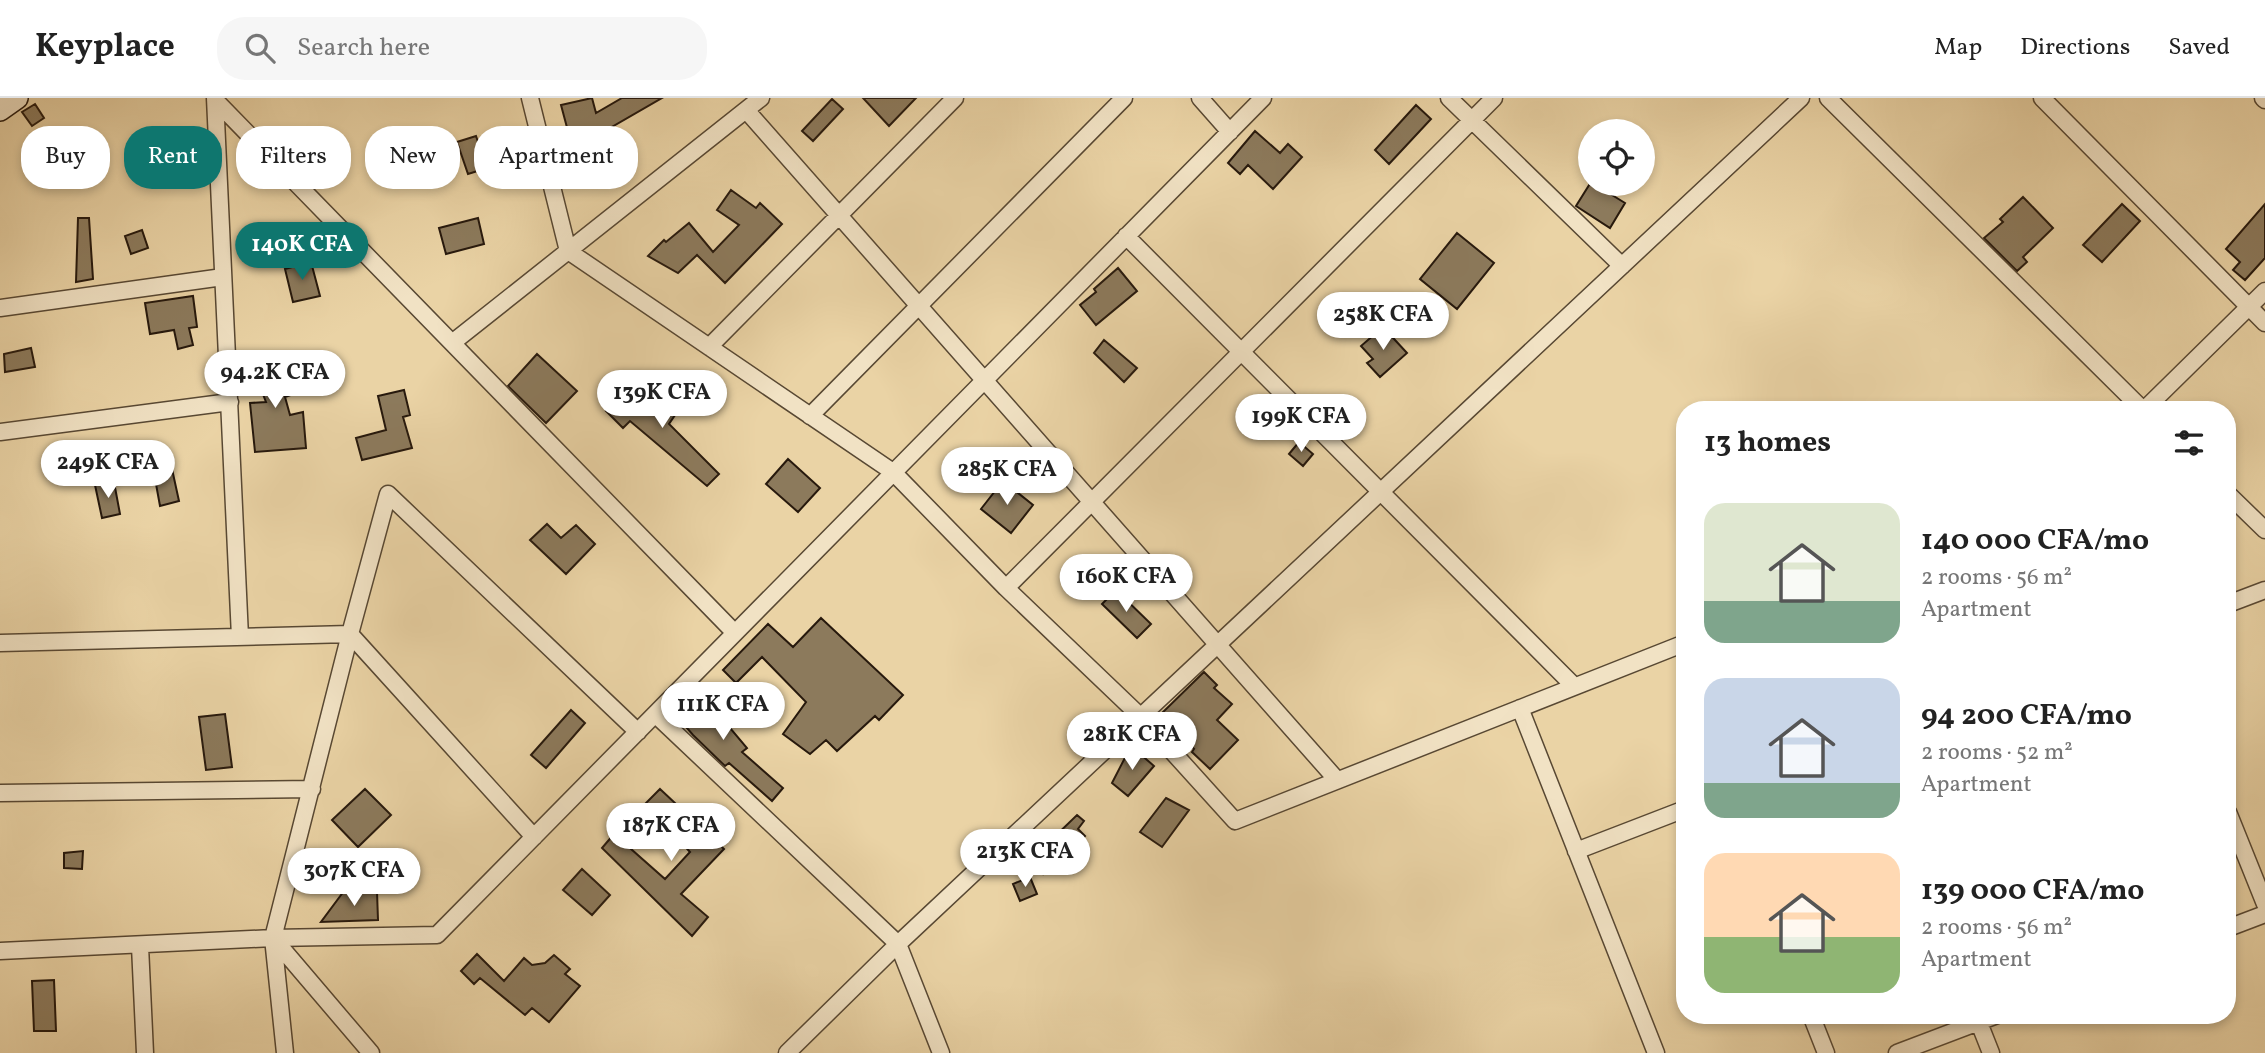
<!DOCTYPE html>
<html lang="en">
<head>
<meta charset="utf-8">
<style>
  body { margin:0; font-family:Vollkorn,serif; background:#f6f6f6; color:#222; height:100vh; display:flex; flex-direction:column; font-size:26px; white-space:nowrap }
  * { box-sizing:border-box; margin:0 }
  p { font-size:23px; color:#767676 }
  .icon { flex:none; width:38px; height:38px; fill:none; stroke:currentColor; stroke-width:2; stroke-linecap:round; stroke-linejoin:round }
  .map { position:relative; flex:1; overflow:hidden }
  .drawer { position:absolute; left:1676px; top:303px; width:560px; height:623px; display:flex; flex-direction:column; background:#fff; border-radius:28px; box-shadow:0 4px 10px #0003 }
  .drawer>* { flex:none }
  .banner { position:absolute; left:21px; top:28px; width:665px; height:63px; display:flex; gap:14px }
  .buttons { position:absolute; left:1578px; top:21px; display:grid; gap:14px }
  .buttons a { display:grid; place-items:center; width:77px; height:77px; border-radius:50%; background:#fff; box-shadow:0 4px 10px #0003; font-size:35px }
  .price { position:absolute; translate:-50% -60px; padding:0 16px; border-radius:24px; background:#fff; color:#222; font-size:23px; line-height:46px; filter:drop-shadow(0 2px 4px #0008) }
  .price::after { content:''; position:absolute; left:50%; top:42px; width:21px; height:16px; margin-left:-10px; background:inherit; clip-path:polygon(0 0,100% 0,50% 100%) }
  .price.on { background:#0f766e; color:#fff }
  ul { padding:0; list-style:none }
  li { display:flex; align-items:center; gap:21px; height:175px; padding:0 28px }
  li span { display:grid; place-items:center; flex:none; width:196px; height:140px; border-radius:21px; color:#555 }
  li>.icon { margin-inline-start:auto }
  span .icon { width:84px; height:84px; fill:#fffc; stroke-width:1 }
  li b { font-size:30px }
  h2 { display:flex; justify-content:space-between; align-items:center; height:84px; padding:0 28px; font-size:30px }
  .chip { padding:0 24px; border-radius:28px; background:#fff; box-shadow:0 4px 10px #0003; font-size:24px; line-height:63px }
  .chip.on { background:#0f766e; color:#fff }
  header { display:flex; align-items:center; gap:42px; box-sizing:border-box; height:98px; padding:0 35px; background:#fff; border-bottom:2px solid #e0e0e0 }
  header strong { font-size:33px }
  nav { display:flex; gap:38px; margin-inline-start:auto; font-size:24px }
  .search { width:490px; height:63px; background:#f6f6f6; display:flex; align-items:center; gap:18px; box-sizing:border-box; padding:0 24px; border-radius:28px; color:#767676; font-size:26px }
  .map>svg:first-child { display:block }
</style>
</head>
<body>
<header>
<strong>Keyplace</strong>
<div class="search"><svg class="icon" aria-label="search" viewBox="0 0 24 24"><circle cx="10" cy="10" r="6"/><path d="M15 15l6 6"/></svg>Search here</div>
<nav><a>Map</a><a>Directions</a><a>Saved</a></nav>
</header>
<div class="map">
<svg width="2265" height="955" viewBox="0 0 2265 955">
  <rect width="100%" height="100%" fill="#ead3a5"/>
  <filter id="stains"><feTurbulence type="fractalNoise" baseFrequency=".00286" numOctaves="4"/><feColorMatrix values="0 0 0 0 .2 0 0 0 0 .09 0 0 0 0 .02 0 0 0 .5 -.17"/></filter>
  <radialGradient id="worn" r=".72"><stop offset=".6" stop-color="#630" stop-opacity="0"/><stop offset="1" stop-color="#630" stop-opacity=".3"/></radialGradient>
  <path fill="#8c7a5c" stroke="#27190d" stroke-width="2" d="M592 0 596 15 622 0H662L605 33 610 48 603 50 616 80 601 86 589 55 579 58 571 37H569L561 7Z
    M863 0H916L889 28Z
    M832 1 843 11 813 43 802 33Z
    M35 6 44 20 32 28 22 14Z
    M1416 7 1431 21 1389 66 1375 52Z
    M1255 33 1280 55 1288 46 1302 59 1273 91 1248 67 1240 76 1228 65Z
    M476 38 487 70 468 76 457 44Z
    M1591 84V86H1594L1625 105 1610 130 1576 108Z
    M731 92 756 110 760 105 782 126 725 185 697 157 678 175 648 158 664 142 666 144 689 125 713 154 739 127 717 112Z
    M2023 99 2053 130 2023 159 2027 164 2017 173 1984 140 2003 124 2000 121Z
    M2122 106 2140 123 2102 164 2083 147Z
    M2265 106V160L2245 182 2233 172 2240 164 2226 151Z
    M78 120H89L93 181 76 184Z
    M478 120 484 146 446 156 439 130Z
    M142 132 148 150 131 156 125 138Z
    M1457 135 1494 165 1457 211 1420 181Z
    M311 164 320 198 293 204 285 171Z
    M1118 170 1137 193 1096 227 1080 207 1096 194 1094 191Z
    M193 198 197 229 189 230 193 247 178 251 174 232 150 236 145 205Z
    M1383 229 1407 255 1380 279 1367 265 1373 261 1361 248Z
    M1104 242 1137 270 1124 284 1094 255Z
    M31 250 35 269 5 274 4 256Z
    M275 254 291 297 285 299 290 317 303 314 306 350 255 354 250 305 266 304 250 263Z
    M537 256 577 293 546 325 508 288Z
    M630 289 654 312 672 294 686 301 669 326 719 376 707 388 630 323 623 330 606 313Z
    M404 292 410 317 403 319 412 350 362 362 356 340 386 332 378 298Z
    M1299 344 1313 356 1303 368 1289 356Z
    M788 361 820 390 798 414 766 386Z
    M172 371 179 403 160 408 154 375Z
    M1003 383 1033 407 1011 435 981 411Z
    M114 384 120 416 102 420 95 387Z
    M547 426 561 440 576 427 595 446 566 476 530 442Z
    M1116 492 1151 526 1137 540 1102 506Z
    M821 520 903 597 879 622 875 618 837 653 826 642 810 656 783 636 806 604 762 559 736 585 723 572 768 526 793 549Z
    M1204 574 1217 587 1214 590 1232 606 1217 622 1238 642 1210 671 1192 654 1194 651 1160 617Z
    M698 592 747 650 742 654 783 690 772 703 729 665 725 668 693 637 673 614Z
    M571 612 585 625 546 670 531 657Z
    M225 616 232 669 206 672 199 619Z
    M1131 648 1154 668 1128 698 1112 685Z
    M365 691 391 717 358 749 332 722Z
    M660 691 724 751 681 796 708 819 692 838 602 750 614 736 665 781 690 754 646 705Z
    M1166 700 1189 712 1162 749 1140 734Z
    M633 707 645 719 631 734 618 722Z
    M1077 717 1084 723 1078 731 1085 738 1068 755 1063 750 1043 776 1024 761 1041 740 1047 746Z
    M83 753 82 771 64 770V755Z
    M582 771 610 797 592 817 563 792Z
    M1030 779 1037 796 1020 803 1013 786Z
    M344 793 377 794 378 822 321 824Z
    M477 856 504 883 524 860 532 867 545 865 554 857 570 871 565 876 580 888 549 924 532 910 525 917 480 880 474 886 461 873Z
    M54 882 56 933H34L32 883Z"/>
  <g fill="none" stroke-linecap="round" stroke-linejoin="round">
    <defs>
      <path id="street" d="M215 0 240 539
        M530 0 568 153 893 374 1006 490 1141 619 1235 723 1685 545
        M1200 0 1230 34
        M1449 0 1622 168
        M1828 0 2143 312
        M2042 0 2265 225
        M2263 0 2265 2
        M215 2 734 534
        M746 12 1337 682
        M1126 138 1574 588
        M0 210 223 179
        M452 245 761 0
        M709 249 955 0
        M2144 312 2265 193
        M810 318 1124 0
        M0 334 230 304
        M2228 396 2265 432
        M1006 490 1494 0
        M2228 506 2265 492
        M0 545 350 536 534 739
        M1520 610 1656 955
        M655 616 898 846 941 955
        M0 695 312 691
        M2228 714 2265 806
        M1576 753 1685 711
        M2228 830 2265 816
        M273 840 371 955
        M140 848 145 955
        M0 853 273 840 437 837 1263 0
        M1811 917 1826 955
        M1976 917 1991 955
        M285 955 273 840 350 536 388 396 638 634
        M787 955 898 846 1801 0
        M1897 955 1997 917"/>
      <path id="secondary" d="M0 12 17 0"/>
    </defs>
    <use href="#street" stroke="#584833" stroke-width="19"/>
    <use href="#secondary" stroke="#27190d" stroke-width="24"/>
    <use href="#street" stroke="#f1e2c4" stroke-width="16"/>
    <use href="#secondary" stroke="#f1e2c4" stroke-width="21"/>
  </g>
  <rect width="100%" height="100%" filter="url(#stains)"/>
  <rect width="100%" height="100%" fill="url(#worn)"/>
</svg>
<div class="buttons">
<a><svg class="icon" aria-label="locate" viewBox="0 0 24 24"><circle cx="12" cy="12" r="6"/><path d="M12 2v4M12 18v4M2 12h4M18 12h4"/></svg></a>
</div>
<b class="price on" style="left:302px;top:184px">140K CFA</b>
<b class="price" style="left:1383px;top:254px">258K CFA</b>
<b class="price" style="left:275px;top:312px">94.2K CFA</b>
<b class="price" style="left:662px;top:332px">139K CFA</b>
<b class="price" style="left:1301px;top:356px">199K CFA</b>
<b class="price" style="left:108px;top:402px">249K CFA</b>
<b class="price" style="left:1007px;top:409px">285K CFA</b>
<b class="price" style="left:1126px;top:516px">160K CFA</b>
<b class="price" style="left:723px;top:644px">111K CFA</b>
<b class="price" style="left:1132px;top:674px">281K CFA</b>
<b class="price" style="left:671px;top:765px">187K CFA</b>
<b class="price" style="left:1025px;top:791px">213K CFA</b>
<b class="price" style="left:354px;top:810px">307K CFA</b>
<div class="banner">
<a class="chip">Buy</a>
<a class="chip on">Rent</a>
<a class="chip">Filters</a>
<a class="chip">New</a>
<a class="chip">Apartment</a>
</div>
<section class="drawer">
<h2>13 homes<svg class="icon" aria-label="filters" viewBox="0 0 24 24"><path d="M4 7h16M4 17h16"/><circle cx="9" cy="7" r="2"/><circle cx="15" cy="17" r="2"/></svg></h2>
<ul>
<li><span style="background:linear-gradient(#dfe7d0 70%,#7fa58c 0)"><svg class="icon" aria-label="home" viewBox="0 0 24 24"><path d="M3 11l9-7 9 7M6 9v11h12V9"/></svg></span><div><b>140 000 CFA/mo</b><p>2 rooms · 56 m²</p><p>Apartment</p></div></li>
<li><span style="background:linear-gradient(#c9d6e8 75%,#7fa58c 0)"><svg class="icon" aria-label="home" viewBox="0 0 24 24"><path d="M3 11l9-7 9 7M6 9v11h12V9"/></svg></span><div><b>94 200 CFA/mo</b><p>2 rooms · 52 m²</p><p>Apartment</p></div></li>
<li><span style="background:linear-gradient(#ffd9b3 60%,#8fb573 0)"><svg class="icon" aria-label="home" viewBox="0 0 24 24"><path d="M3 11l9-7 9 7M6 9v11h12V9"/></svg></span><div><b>139 000 CFA/mo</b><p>2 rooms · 56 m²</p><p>Apartment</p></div></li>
</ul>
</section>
</div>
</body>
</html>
